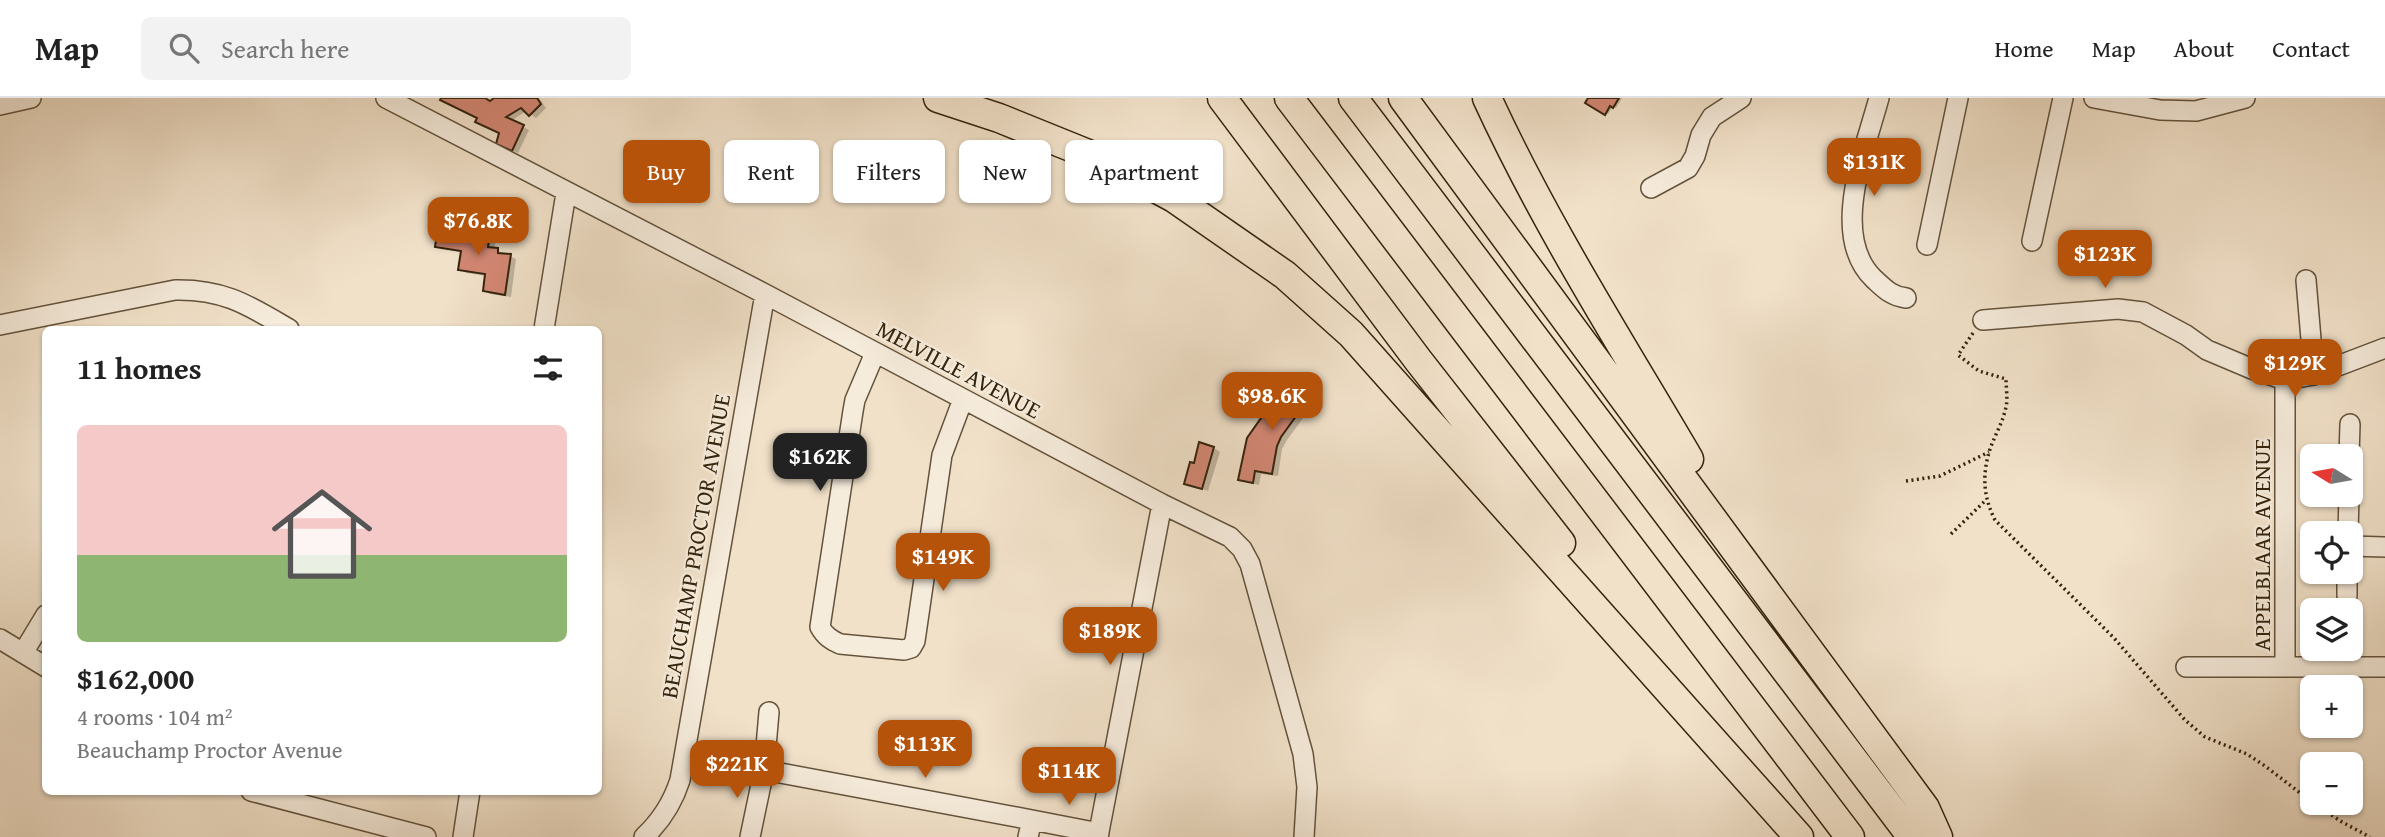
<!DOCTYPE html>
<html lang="en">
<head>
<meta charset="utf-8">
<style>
  body { margin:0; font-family:"Gentium Book Plus",serif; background:#f2f2f2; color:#222; height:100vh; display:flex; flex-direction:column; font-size:26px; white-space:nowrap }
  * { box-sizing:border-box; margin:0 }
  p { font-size:23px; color:#767676 }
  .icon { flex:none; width:38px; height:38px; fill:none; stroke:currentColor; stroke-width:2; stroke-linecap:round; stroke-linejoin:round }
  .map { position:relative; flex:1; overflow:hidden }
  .details { position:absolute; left:42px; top:228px; width:560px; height:469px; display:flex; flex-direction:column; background:#fff; border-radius:10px; box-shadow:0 2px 5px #0004 }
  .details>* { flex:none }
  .hud { position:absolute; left:623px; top:42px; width:665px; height:63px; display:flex; gap:14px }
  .needle { width:46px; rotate:281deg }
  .fabs { position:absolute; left:2300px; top:346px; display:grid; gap:14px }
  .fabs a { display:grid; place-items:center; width:63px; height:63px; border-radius:10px; background:#fff; box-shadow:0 2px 5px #0004; font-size:35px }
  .price { position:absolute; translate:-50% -60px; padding:0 16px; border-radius:14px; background:#b45309; color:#fff; font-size:23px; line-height:46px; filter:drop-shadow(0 2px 4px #0008) }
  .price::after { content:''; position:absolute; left:50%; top:42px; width:21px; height:16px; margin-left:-10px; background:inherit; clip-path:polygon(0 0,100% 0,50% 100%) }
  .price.selected { background:#222; color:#fff }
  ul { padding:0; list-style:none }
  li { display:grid; align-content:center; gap:14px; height:371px; padding:0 35px }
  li+li { border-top:2px solid #e0e0e0 }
  li span { display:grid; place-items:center; height:217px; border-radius:10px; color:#555 }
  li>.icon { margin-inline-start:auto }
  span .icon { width:126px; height:126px; fill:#fffc; stroke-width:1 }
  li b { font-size:30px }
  h2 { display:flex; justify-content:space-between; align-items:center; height:84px; padding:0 35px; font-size:30px }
  .chip { padding:0 24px; border-radius:10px; background:#fff; box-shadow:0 2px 5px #0004; font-size:24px; line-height:63px }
  .chip.selected { background:#b45309; color:#fff }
  header { display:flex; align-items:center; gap:42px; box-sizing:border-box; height:98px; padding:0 35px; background:#fff; border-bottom:2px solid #e0e0e0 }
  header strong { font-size:33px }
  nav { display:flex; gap:38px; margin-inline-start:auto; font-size:24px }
  .search { width:490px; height:63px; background:#f2f2f2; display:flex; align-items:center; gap:18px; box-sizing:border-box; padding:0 24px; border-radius:10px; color:#767676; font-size:26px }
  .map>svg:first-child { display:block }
</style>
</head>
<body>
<header>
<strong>Map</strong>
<div class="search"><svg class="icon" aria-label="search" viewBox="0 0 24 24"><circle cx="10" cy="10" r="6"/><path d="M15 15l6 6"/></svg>Search here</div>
<nav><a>Home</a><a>Map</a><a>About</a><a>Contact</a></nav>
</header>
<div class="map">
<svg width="2385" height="739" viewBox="0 0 2385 739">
  <rect width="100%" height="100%" fill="#f1e1c9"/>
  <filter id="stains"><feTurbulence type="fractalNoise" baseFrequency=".00286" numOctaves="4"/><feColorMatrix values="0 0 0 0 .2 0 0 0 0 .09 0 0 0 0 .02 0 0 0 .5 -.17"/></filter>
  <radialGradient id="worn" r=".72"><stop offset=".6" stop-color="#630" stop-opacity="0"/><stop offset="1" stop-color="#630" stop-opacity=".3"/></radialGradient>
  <path fill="#0003" d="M443 0H482L490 5 498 0H539L546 10 536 20 526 13 511 23 529 32 518 55 504 49 501 35Z
    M1590 0H1622L1616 10 1613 8 1608 16 1588 4Z
    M490 138 496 142 494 151 516 161 511 199 490 196 484 192 487 178 466 175 460 171 462 154 443 151 437 148Z
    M1304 287 1320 297 1287 342 1282 351 1278 378 1261 376 1259 387 1240 382Z
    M1214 350 1220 354 1208 393 1186 385 1195 367Z"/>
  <path fill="#d38774" stroke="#35240d" stroke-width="2" d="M441 0H485L490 3 494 0H537L541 6 529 18 521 10 506 19 524 27 512 53 496 46 499 35 475 24 477 20 440 2Z
    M1588 0H1619L1613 10 1610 8 1605 17 1585 5Z
    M438 129 490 137 488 149 498 150V155L511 156 505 197 483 193 485 176 458 172 461 153 435 149Z
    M1303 285 1315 292 1281 339 1277 348 1272 376 1255 373 1253 385 1238 382 1247 340 1283 289 1295 296Z
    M1199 344 1214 349 1202 391 1184 386 1190 364 1194 365Z"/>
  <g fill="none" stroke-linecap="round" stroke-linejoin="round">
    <defs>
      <path id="minor" d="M386 0 765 196 1162 406 1230 439 1242 451 1250 466 1303 656 1307 689 1304 739
        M1879 0C1865 52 1829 138 1874 181 1885 191 1891 198 1906 200
        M2094 0 2160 12 2196 13 2245 0
        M0 7 31 0
        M1651 90 1688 70 1695 58 1701 37 1712 19 1741 0
        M2032 143 2063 0
        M1927 147 1958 0
        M2306 182 2314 277
        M1983 222 2118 211 2143 214 2186 237 2207 252 2252 271 2285 282 2314 277 2385 250
        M0 227 175 192C224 191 248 207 289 231
        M544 231 566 95
        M875 255 855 302 853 313 820 529C825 538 831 542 840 546L904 552 911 550 915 543 942 357 963 301
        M2285 282V569
        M2349 359 2350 326
        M2348 436 2349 397
        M2350 448 2385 449
        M2347 498V474
        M0 541 46 569
        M23 555 46 517
        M2186 569H2385
        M764 672 1032 722 1028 739
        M251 693 426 739
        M1032 722 1099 735
        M463 739 470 693
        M644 739C661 723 673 704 680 682L765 196
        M750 739 764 672 769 614
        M1098 739 1162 406"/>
      <path id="highway" d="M938 0 999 20 1103 62 1174 100 1285 177 1351 236 1799 739
        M1222 0 1418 262 1561 445
        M1289 0 1850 739
        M1353 0 1912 739
        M1403 0 1925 710 1938 739
        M1487 0C1545 126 1619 242 1689 361"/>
    </defs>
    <use href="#minor" stroke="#64533c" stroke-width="22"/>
    <use href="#highway" stroke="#35240d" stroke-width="31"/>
    <path stroke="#35240d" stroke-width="3.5" stroke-dasharray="2 3.5" stroke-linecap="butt" d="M1973 235 1958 257 1979 273 2006 281C2006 290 2008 300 2006 309 2003 324 1995 337 1990 351 1982 377 1983 398 1995 422L2114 540 2185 622 2205 639 2247 656 2265 668 2312 704
      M1906 383 1940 378 1989 354
      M1951 436 1986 402
      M2313 705 2342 724 2370 739"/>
    <use href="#minor" stroke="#f6ecdc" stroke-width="19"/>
    <use href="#highway" stroke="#f1e1c9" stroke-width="28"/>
  </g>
  <g text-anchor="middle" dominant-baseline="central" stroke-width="5" stroke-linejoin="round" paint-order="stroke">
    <g font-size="23" fill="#35240d" stroke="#f6ecdc">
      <text transform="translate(959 271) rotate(28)">MELVILLE AVENUE</text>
      <text transform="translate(2261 447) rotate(-90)">APPELBLAAR AVENUE</text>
      <text transform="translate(695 448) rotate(-80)">BEAUCHAMP PROCTOR AVENUE</text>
    </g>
  </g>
  <rect width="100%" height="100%" filter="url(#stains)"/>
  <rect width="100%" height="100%" fill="url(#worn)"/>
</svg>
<div class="fabs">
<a><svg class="needle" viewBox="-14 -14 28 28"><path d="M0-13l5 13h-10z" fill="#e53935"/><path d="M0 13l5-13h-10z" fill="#767676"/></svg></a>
<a><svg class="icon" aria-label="locate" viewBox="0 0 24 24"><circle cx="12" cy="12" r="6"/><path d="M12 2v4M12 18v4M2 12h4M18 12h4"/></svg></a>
<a><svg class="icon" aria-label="layers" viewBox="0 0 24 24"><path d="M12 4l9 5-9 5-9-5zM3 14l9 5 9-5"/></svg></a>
<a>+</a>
<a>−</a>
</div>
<b class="price" style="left:1874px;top:100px">$131K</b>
<b class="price" style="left:478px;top:159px">$76.8K</b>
<b class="price" style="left:2105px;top:192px">$123K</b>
<b class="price" style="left:2295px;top:301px">$129K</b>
<b class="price" style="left:1272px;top:334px">$98.6K</b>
<b class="price selected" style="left:820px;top:395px">$162K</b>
<b class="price" style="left:943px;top:495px">$149K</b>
<b class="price" style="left:1110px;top:569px">$189K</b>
<b class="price" style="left:925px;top:682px">$113K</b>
<b class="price" style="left:737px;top:702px">$221K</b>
<b class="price" style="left:1069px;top:709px">$114K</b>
<div class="hud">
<a class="chip selected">Buy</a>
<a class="chip">Rent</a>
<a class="chip">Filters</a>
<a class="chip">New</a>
<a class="chip">Apartment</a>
</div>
<section class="details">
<h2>11 homes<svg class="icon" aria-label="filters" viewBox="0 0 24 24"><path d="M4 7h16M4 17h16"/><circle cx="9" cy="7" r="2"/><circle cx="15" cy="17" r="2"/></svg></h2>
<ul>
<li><span style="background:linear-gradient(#f6c9c9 60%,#8fb573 0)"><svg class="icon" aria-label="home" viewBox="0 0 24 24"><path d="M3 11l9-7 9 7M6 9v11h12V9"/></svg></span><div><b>$162,000</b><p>4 rooms · 104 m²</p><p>Beauchamp Proctor Avenue</p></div></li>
</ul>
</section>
</div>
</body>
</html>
